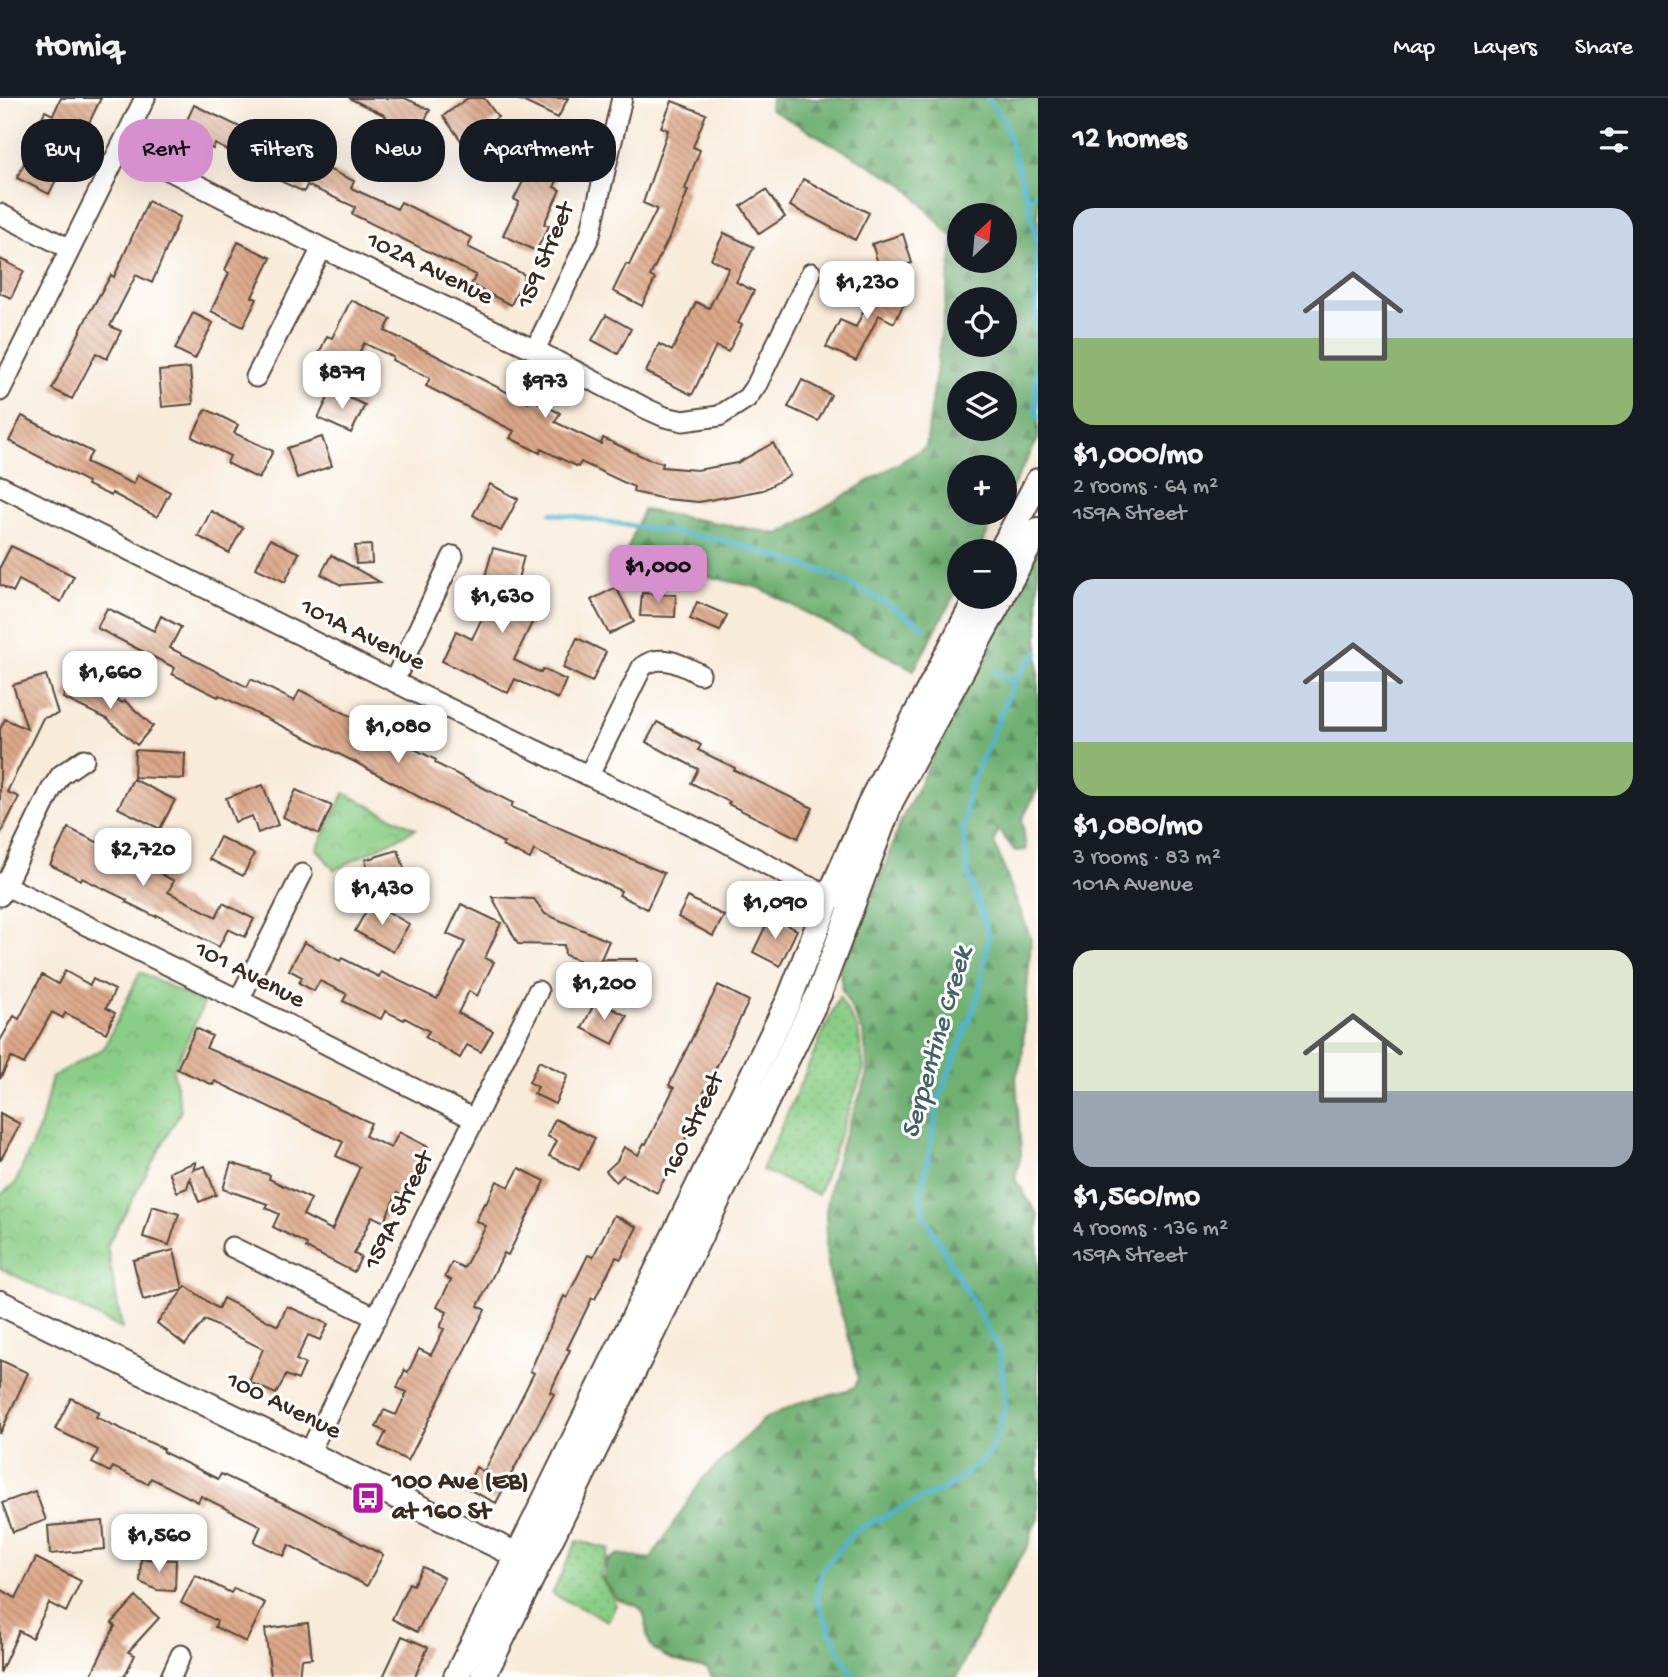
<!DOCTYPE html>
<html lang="en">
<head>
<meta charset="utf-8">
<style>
  body { margin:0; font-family:"Gochi Hand",sans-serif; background:#20242c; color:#f1f3f6; height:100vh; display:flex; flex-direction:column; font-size:26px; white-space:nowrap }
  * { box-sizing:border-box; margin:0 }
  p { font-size:23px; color:#9ea1a6 }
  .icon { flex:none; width:38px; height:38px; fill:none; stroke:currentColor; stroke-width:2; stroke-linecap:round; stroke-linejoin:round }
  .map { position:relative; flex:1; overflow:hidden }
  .side { display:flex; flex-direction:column; background:#171b24; width:630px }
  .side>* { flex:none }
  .hud { position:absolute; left:21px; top:21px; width:665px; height:63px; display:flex; gap:14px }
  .needle { width:46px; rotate:26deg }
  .tools { position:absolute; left:947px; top:105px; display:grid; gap:14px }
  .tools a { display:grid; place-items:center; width:70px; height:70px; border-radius:50%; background:#171b24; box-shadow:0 7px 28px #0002; font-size:35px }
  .price { position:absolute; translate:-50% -60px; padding:0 16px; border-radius:14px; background:#fff; color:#222; font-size:23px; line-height:46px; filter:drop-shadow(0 2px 4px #0008) }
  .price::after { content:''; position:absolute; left:50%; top:42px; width:21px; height:16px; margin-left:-10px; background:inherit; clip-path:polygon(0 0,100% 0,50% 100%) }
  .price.current { background:#d690ce; color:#111 }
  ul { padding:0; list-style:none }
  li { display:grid; align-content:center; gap:14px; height:371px; padding:0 35px }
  li span { display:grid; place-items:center; height:217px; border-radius:21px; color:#555 }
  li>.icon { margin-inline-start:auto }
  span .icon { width:126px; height:126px; fill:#fffc; stroke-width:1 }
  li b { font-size:30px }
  h2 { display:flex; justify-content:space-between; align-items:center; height:84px; padding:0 35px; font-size:30px }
  .tag { padding:0 24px; border-radius:28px; background:#171b24; box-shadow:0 7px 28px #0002; font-size:24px; line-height:63px }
  .tag.current { background:#d690ce; color:#111 }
  header { display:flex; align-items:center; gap:42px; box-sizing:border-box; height:98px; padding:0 35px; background:#171b24; border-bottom:2px solid #363941 }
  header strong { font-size:33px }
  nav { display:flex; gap:38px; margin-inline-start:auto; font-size:24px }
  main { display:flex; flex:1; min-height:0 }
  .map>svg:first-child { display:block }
</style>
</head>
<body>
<header>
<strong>Homiq</strong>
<nav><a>Map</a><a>Layers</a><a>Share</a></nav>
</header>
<main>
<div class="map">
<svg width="1038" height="1579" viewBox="0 0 1038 1579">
  <defs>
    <pattern id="grass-dots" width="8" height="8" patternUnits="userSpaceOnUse" patternTransform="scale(1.75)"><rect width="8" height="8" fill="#8acd86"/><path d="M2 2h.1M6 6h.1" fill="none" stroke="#78b073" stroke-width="1.8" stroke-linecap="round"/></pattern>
    <pattern id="forest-firs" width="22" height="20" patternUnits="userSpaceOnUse" patternTransform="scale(1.75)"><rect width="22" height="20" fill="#6fb073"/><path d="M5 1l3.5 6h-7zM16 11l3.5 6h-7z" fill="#5c8f5e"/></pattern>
    <pattern id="park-crowns" width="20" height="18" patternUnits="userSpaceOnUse" patternTransform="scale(1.75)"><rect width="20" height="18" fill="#8acd86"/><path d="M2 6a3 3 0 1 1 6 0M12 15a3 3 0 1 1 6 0" fill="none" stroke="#78b073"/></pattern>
    <pattern id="building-back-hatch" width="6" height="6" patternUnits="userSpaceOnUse" patternTransform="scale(1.75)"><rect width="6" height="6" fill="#dda88a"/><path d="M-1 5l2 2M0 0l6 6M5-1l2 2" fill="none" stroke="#b48970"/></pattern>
  </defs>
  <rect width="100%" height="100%" fill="#fff"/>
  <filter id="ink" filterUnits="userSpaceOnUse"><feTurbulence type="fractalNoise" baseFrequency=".0143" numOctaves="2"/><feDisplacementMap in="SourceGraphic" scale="14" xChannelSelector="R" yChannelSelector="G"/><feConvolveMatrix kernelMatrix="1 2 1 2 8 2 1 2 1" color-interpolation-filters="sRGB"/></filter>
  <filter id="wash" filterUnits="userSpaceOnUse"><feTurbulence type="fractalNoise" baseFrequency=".00686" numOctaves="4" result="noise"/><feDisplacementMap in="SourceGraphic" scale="28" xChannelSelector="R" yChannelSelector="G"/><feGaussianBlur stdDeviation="1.57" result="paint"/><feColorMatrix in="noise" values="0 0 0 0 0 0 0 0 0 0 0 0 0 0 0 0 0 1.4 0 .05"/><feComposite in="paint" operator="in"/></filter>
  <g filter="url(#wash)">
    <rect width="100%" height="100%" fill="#f8ebda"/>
    <path fill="url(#grass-dots)" stroke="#627c52" stroke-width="2" d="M839 899 858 932 864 971 818 1097 762 1072Z
      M577 1443 610 1451 600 1477 616 1507 608 1523 552 1496Z"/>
    <path fill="url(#forest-firs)" stroke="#556d48" stroke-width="2" fill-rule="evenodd" d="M771 0H1038V341L1005 403 1004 369H959V415H998L978 453H959V488L914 572 760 490 624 460 643 412 779 436 926 349 954 141 903 86 770 11ZM959 117H1004V163H959ZM959 201H1004V247H959ZM959 285H1004V331H959Z
      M1038 450V690L1022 722 1026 752 1015 753 998 731 994 744 1031 841 1022 961 1016 979 1021 1056 1015 1081 1038 1117V1421L1033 1430 1029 1446 990 1510 957 1579H712L708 1571C691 1566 664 1563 652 1549 642 1537 651 1517 637 1508 631 1505 622 1504 616 1501L603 1481 607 1463 619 1456 651 1461 702 1382 765 1320 804 1303 844 1294 855 1289 858 1280 847 1232 831 1186 826 1152V1113L831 1083 841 1047 868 976 864 936 842 892 840 873 848 846 880 781 900 725Z"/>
    <path fill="url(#park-crowns)" stroke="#627c52" stroke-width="2" d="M344 695 416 731 334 772 317 751Z
      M140 874 204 906 173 972 181 1012 107 1148 122 1231 0 1170V1097L15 1086 41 1026 52 979 104 950Z"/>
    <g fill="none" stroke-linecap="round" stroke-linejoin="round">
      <path stroke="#50b5ce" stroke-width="5" d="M987 0 1003 20 1028 102 1037 145 1036 314 1038 320
        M1028 102 1038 94
        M551 415 728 443 827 475 874 498 924 529
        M995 574 1014 585
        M854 1579 836 1547 816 1499 822 1472 854 1433 949 1388 991 1355 1006 1305 1000 1253 925 1119 921 1098 939 1001 978 899 989 839 968 773 963 732 969 691 1014 585 1027 565 1038 556"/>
    </g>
    <g id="blocks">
      <path fill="url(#building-back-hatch)" d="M61 0H101L89 25 81 21 59 66 63 68 49 96 17 80 35 42 31 41 45 13 53 17Z
        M349 0H405L430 12 418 37 384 21 386 18Z
        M468 0H484L498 19 463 45 443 18Z
        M516 0H568L558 20Z
        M672 3 706 16 693 49 700 52 685 91 688 92 672 134 650 178 655 181 642 208 613 193 626 166 629 167 657 111 643 105 668 32 661 29Z
        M194 7 248 33 250 29 283 45 277 56 321 76 324 69 354 83 351 90 397 111 401 104 472 140 468 149 525 177 511 207 471 187 476 177 352 116 355 109 307 87 304 94 274 80 276 76 215 46 213 51 181 35Z
        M540 34 573 50 554 89 560 92 544 126 549 128 536 153 503 137 519 104 514 101 534 62 528 59Z
        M803 81 869 115 855 142 790 108Z
        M766 92 785 119 759 136 741 108Z
        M148 103 180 119 152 185 136 177 110 228 121 233 107 261 96 255 72 301 52 291 88 217 111 177 114 179Z
        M724 135 754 149 736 184 754 193 738 225 742 227 728 254 716 248 692 297 646 274 659 246 672 253 696 204 709 210 729 170 711 161Z
        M903 136 912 165 881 175 872 146Z
        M238 144 271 160 252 199 257 201 243 229 211 213 229 175 225 172Z
        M0 161 24 173 11 200 0 195Z
        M878 183 908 198 894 225 879 217 856 263 826 249 840 222 856 229Z
        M351 202 391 221 385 233 431 255 528 305 530 301 560 315 555 324 601 346 603 340 648 361 663 365 662 369 697 372 737 365 773 345 790 377 763 392 699 404 665 401 633 394 634 389 581 364 578 369 541 351 540 355 510 340 514 333 426 288 430 280 392 262 393 259 364 245 346 282 314 266 327 238 332 240Z
        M193 215 213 225 195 261 175 251Z
        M606 217 631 231 618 256 592 242Z
        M190 270 193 306 162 309 159 273Z
        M802 282 831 297 818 323 788 309Z
        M332 292 365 307 351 335 318 320Z
        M206 311 238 327 234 335 273 353 259 381 227 365 230 358 192 339Z
        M22 318 92 354 86 364 133 386 138 377 170 394 157 419 112 395 111 398 87 387 88 384 9 343Z
        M322 339 332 368 297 380 287 350Z
        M490 386 518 401 501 433 473 417Z
        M211 413 243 430 229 455 198 438Z
        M270 441 299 455 285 484 256 470Z
        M371 447 372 465 356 466 355 448Z
        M11 448 74 478 61 504 19 482 13 494 0 487V469Z
        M493 450 524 458 513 500 538 512 514 562 541 575 543 571 566 582 558 601 515 581 508 595 442 563 456 533 472 541 499 485 484 482Z
        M331 457 380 484 341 487 321 476Z
        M616 489 634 524 609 536 591 502Z
        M642 495 676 497 675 519 640 518Z
        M697 504 727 517 720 533 690 521Z
        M107 510 154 533 161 518 181 529 170 550 247 589 251 581 294 603 300 592 436 662 435 665 513 705 511 709 664 775 647 811 619 797 621 793 534 752 530 761 502 748 504 745 355 664 219 597 218 599 172 576 175 570 97 530Z
        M577 540 606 554 592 584 563 570Z
        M46 577 58 616 43 620 7 694 19 699 0 737V631L5 621 27 631 13 587Z
        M71 582 123 605 125 603 153 628 137 647 107 621 63 600Z
        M657 624 701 647 698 652 735 670 734 672 813 710 798 740 728 706 730 704 691 685 698 671 646 644Z
        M135 652 185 655 184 681 134 679Z
        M133 681 175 702 160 731 118 710Z
        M263 687 278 727 258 735 252 718 235 724 226 700Z
        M296 692 332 708 319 736 283 719Z
        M68 730 107 749 108 747 174 783 168 794 216 819 223 805 254 821 245 839 228 831 219 849 157 817 156 819 126 804 127 802 82 780 81 782 50 767Z
        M220 739 254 756 243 778 209 761Z
        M398 752 410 788 376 798 365 762Z
        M492 799 534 801 545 816 609 843 601 861H637V895H596V869L565 857 564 847 518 846Z
        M688 799 724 818 713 838 678 819Z
        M371 804 409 826 393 854 355 833Z
        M461 806 501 825 485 860 494 864 477 898 469 893 458 915 493 933 481 954 467 947 460 960 425 939 429 933 405 920 404 922 385 913 381 921 359 911 343 903 347 896 320 883 314 893 299 885 302 879 289 872 304 844 340 863 342 860 379 879 381 874 437 901 465 844 447 836Z
        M770 819 797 832 780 868 753 854Z
        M65 873 90 887 93 881 115 892 106 910 115 915 106 935 65 915 63 920 52 914 24 966 11 959 0 981V943L14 918 19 921 42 877 58 886Z
        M718 887 749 903 696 1010 700 1012 680 1051 657 1095 623 1077 616 1084 606 1073 617 1063 624 1049 638 1057 644 1045 646 1046 674 990 669 987Z
        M596 902 627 918 613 946 582 930Z
        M196 930 212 938 206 950 273 979 371 1025 365 1038 391 1050 399 1034 428 1049 402 1098 397 1095 384 1124 372 1118 354 1156 361 1159 354 1174 306 1150 307 1146 273 1129 279 1116 266 1110 268 1106 223 1091 231 1065 270 1077 269 1081 311 1101 303 1117 332 1132 360 1069 336 1058 343 1044 215 983 213 987 177 971Z
        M539 963 568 977 555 1006 534 996 538 989 529 984Z
        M0 1015 20 1026 0 1063Z
        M555 1021 595 1040 579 1072 549 1058 557 1043 547 1038Z
        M196 1064 193 1072 205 1068 216 1097 199 1104 190 1080 187 1090 177 1094 169 1074Z
        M519 1070 545 1083 508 1157 504 1155 478 1208 485 1212 408 1363 379 1348 386 1334 376 1329 384 1312 396 1317 407 1294 397 1290 405 1272 408 1274 419 1251 431 1257 444 1231 440 1229 447 1214 437 1209 451 1182 445 1179 452 1164 464 1170 486 1128 476 1123 484 1105 486 1106 497 1083 509 1089Z
        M152 1108 179 1116 169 1147 143 1139Z
        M614 1117 637 1129 621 1161 616 1159 595 1201 592 1200 567 1251 570 1252 550 1294 554 1296 496 1405 466 1390 476 1369 484 1374 534 1275 530 1273 564 1198 567 1200 588 1157 593 1159Z
        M174 1152 183 1191 186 1188 218 1211 223 1200 278 1228 287 1208 328 1226 320 1242 308 1237 296 1262 305 1266 298 1282 286 1277 276 1296 249 1284 263 1251 205 1222 185 1247 157 1225 183 1192 143 1202 133 1162Z
        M0 1262 28 1275 0 1336Z
        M71 1300 99 1314 96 1319 164 1351 163 1354 218 1381 221 1376 304 1415 383 1457 367 1488 289 1447 284 1458 254 1444 261 1428 201 1398 198 1404 151 1380 148 1386 113 1369 110 1374 92 1365 98 1352 55 1331Z
        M35 1393 46 1422 13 1434 2 1405Z
        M103 1423 105 1451 50 1456 48 1428Z
        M36 1460 81 1483 66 1514 49 1505 32 1540 19 1533 0 1575V1491L16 1500Z
        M141 1461 176 1462 175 1493 157 1492 140 1484Z
        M423 1469 444 1480 417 1534 392 1521 409 1485 413 1487Z
        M195 1477 231 1495 234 1490 265 1505 246 1544 215 1529 217 1523 181 1505Z
        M136 1499 159 1520 128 1554 135 1557 124 1579H90L115 1528 112 1525Z
        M308 1525 312 1560 301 1561 299 1579H271L265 1531Z
        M402 1538 428 1549 415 1579H383Z"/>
    </g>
  </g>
  <g filter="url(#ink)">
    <use href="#blocks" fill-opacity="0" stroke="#57473a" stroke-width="2"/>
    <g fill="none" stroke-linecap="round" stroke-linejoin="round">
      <defs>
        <path id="minor" d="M121 48 322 150 535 252 647 311 665 319 683 323 719 318 747 300 757 286 811 175
          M0 116 70 151
          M535 252 590 137 622 0
          M256 279 322 150
          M0 293 145 0
          M0 388 419 596 720 741 805 787 842 801
          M394 583 453 458
          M589 677 642 569C660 554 682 567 700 576
          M0 785 239 902 474 1021
          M0 798 51 692 61 677 84 661
          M239 902 302 776
          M232 1149 377 1220
          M309 1355 538 893
          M171 1579 181 1557"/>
        <path id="major" d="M1001 453 1038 383
          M1004 494 1038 432
          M0 1205 531 1464
          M456 1579 530 1432 789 902 830 797 873 699 977 499
          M483 1579 819 896 891 703 1002 499"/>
      </defs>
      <use href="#minor" stroke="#57473a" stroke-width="23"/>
      <use href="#major" stroke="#57473a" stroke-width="28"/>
      <use href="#minor" stroke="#fff" stroke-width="19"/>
      <use href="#major" stroke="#fff" stroke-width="24"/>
    </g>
  </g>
  <defs>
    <symbol id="bus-square" viewBox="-11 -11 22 22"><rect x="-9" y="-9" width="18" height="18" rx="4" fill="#b5179e" stroke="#fff"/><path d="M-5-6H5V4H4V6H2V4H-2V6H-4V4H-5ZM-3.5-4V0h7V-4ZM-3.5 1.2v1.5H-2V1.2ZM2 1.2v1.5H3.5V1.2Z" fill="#fff"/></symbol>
  </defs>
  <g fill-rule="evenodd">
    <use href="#bus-square" x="349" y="1381" width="38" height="38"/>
  </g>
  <g text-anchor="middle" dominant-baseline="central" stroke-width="6" stroke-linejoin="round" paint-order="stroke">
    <g font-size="26" fill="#3b2a1e" stroke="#fff">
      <text transform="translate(547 158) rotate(-67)">159 Street</text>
      <text transform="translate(429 172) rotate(26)">102A Avenue</text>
      <text transform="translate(362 538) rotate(26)">101A Avenue</text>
      <text transform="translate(249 878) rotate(27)">101 Avenue</text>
      <text transform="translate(694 1028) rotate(-64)">160 Street</text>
      <text transform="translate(400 1113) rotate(-64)">159A Street</text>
      <text transform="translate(283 1309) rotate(26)">100 Avenue</text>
    </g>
    <g font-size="26" font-weight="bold" fill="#3b2a1e" stroke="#fff" text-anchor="start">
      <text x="392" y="1385">100 Ave (EB)<tspan x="392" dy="30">at 160 St</tspan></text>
    </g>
    <g font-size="28" font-style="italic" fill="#436264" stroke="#fff">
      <text transform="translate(938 945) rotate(-74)">Serpentine Creek</text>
    </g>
  </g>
</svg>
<div class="tools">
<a><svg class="needle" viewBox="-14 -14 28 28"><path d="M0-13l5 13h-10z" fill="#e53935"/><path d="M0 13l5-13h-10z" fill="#9ea1a6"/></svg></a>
<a><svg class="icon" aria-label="locate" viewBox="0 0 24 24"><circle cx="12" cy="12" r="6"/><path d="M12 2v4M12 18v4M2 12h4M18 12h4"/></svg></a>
<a><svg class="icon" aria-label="layers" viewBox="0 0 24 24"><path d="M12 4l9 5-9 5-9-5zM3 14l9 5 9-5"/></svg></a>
<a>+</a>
<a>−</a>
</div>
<b class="price" style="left:867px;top:223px">$1,230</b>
<b class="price" style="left:342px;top:313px">$879</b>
<b class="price" style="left:545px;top:322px">$973</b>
<b class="price current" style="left:658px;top:507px">$1,000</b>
<b class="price" style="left:502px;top:537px">$1,630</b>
<b class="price" style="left:110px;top:613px">$1,660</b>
<b class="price" style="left:398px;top:667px">$1,080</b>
<b class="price" style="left:143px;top:790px">$2,720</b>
<b class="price" style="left:382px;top:829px">$1,430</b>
<b class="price" style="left:775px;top:843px">$1,090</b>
<b class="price" style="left:604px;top:924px">$1,200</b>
<b class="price" style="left:159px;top:1476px">$1,560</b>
<div class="hud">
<a class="tag">Buy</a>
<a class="tag current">Rent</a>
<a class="tag">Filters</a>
<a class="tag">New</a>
<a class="tag">Apartment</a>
</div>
</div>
<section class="side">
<h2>12 homes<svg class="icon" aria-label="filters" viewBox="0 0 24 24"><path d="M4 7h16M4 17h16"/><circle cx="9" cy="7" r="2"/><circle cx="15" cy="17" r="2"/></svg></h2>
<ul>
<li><span style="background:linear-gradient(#c9d6e8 60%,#8fb573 0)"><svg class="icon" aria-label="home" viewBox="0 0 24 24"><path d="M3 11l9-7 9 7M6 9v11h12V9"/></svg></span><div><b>$1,000/mo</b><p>2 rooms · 64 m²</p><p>159A Street</p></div></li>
<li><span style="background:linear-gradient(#c9d6e8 75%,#8fb573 0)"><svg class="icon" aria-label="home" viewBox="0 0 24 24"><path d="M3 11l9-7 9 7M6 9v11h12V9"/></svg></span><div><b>$1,080/mo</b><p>3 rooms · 83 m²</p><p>101A Avenue</p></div></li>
<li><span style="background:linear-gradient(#dfe7d0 65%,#9aa5b1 0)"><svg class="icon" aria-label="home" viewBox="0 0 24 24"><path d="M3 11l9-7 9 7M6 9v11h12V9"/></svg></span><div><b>$1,560/mo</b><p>4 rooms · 136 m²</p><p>159A Street</p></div></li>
</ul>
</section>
</main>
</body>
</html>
